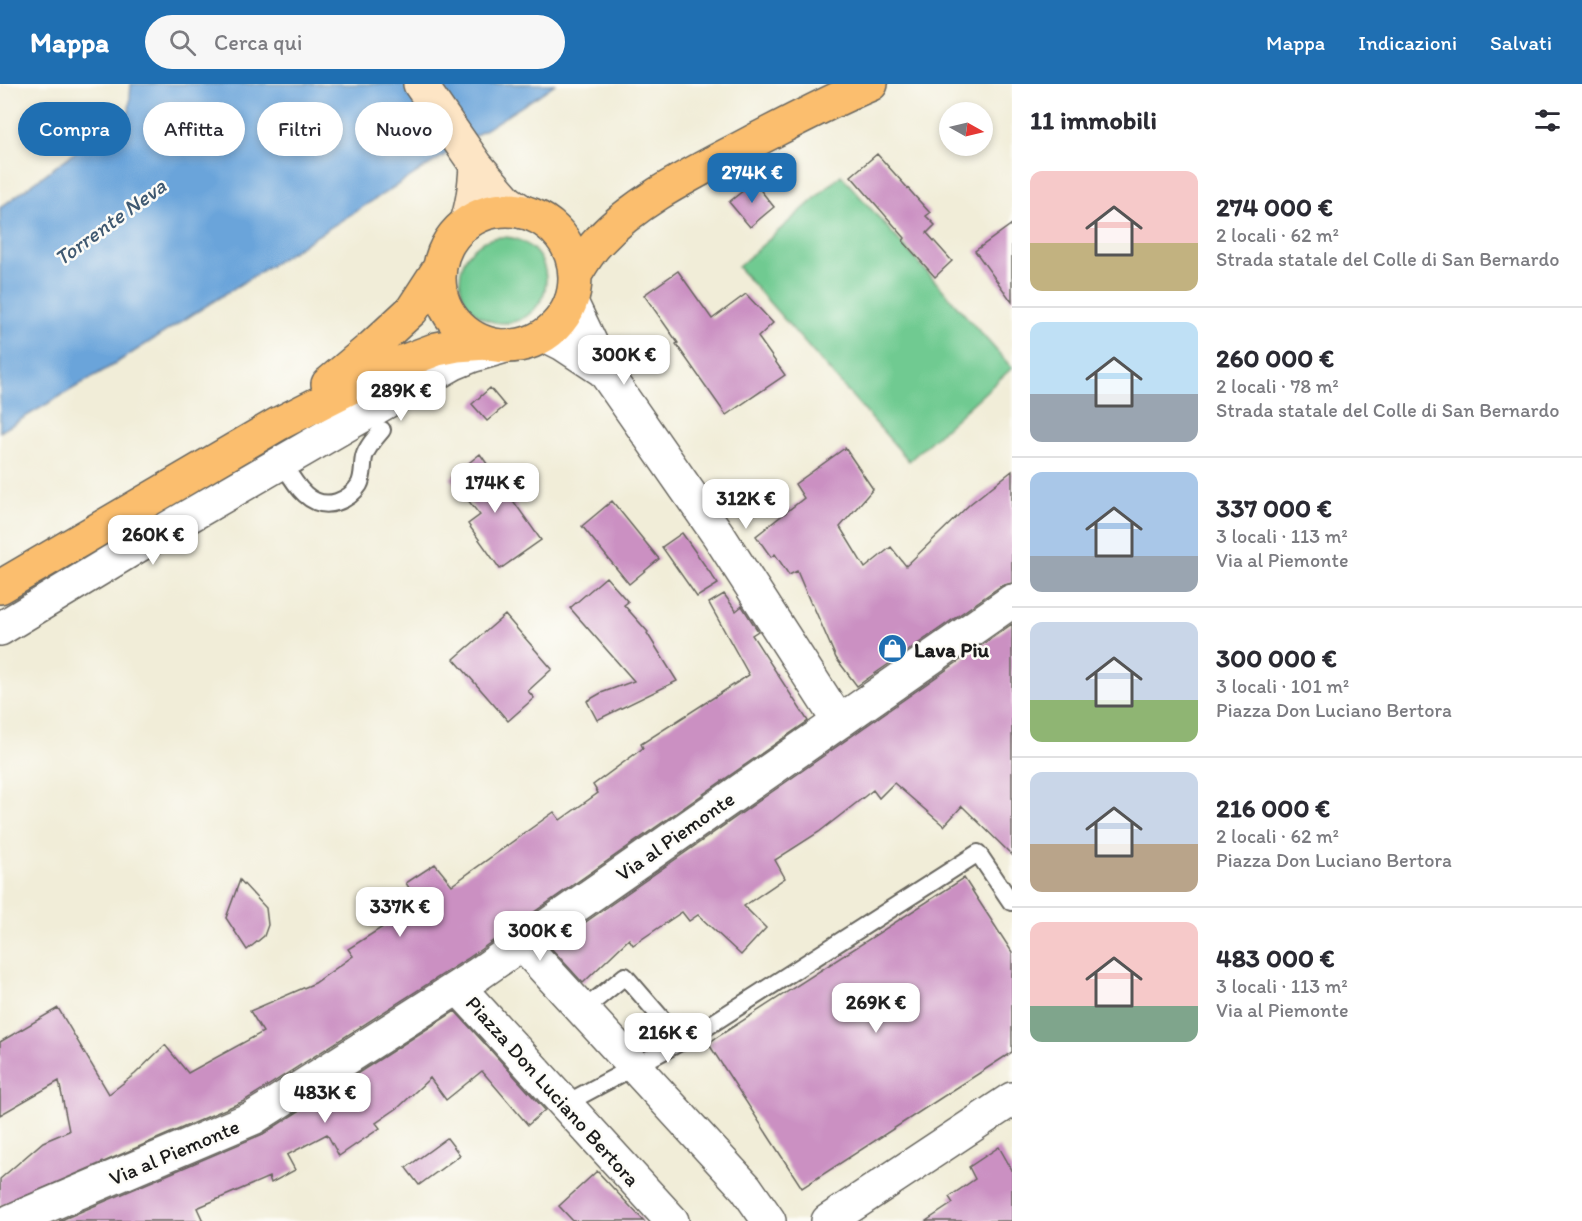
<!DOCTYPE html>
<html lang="it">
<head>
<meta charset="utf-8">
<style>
  body { margin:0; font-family:Itim,sans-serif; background:#f7f7f7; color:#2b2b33; height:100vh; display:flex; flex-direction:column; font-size:22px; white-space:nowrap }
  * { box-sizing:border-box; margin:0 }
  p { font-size:20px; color:#7c7c81 }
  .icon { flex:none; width:33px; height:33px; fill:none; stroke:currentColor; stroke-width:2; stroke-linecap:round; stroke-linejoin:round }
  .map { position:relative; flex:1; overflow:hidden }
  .details { display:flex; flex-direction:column; background:#fff; width:570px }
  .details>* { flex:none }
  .guide { position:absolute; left:18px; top:18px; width:570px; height:54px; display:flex; gap:12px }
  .needle { width:39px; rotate:98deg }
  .controls { position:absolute; left:939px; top:18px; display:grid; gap:12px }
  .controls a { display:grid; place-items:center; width:54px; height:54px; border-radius:50%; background:#fff; box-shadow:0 3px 9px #0003; font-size:30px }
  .price { position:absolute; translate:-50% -51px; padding:0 14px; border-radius:12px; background:#fff; color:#222; font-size:20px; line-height:39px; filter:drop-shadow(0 2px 3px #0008) }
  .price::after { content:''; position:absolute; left:50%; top:36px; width:18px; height:14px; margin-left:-9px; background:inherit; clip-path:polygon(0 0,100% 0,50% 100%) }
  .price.selected { background:#1f6fb2; color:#fff }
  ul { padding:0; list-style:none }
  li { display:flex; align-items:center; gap:18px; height:150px; padding:0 18px }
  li+li { border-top:2px solid #e1e1e2 }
  li span { display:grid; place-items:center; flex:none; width:168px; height:120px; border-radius:12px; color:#555 }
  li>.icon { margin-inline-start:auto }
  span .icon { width:72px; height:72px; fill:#fffc; stroke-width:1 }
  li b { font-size:26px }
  h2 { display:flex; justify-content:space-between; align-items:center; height:72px; padding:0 18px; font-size:26px }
  .tag { padding:0 21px; border-radius:27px; background:#fff; box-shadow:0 3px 9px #0003; font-size:21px; line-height:54px }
  .tag.selected { background:#1f6fb2; color:#fff }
  header { display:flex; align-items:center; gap:36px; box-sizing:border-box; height:84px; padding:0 30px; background:#1f6fb2; color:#fff }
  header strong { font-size:28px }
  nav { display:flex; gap:33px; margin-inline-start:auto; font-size:21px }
  .search { width:420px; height:54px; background:#f7f7f7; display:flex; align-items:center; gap:15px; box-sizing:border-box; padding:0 21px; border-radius:33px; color:#7c7c81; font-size:22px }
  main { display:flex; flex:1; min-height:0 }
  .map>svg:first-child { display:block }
</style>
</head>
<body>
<header>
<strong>Mappa</strong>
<div class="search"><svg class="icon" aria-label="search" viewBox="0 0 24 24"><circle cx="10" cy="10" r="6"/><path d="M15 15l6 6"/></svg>Cerca qui</div>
<nav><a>Mappa</a><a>Indicazioni</a><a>Salvati</a></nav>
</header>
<main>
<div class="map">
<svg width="1012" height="1137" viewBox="0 0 1012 1137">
  <rect width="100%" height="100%" fill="#fdfcf7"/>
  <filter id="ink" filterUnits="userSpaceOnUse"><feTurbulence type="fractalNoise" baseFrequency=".0167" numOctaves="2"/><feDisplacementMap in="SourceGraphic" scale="12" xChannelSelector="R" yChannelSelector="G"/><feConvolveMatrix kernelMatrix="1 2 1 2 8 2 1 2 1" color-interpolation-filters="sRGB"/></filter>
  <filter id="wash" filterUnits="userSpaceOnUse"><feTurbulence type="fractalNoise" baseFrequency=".008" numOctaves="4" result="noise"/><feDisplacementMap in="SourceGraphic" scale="24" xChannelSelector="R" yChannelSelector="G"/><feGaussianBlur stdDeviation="1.35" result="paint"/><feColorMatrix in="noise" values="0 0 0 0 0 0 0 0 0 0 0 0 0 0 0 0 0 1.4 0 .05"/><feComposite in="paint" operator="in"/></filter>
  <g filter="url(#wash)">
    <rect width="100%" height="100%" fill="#f1edd8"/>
    <path fill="#70ca91" stroke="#467356" stroke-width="1.5" d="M841 91 1012 284 909 377 738 183Z
      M460 196a43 43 0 1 1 86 0a43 43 0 1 1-86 0Z"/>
    <path fill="#6aa4da" stroke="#43607b" stroke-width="1.5" d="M131 0H555L538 12 113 281 0 348V124L129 28Z"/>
    <g id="blocks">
      <path fill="#cb90c2" d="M877 70 930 129 926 132 935 141 927 149 952 177 935 193 903 157 905 154 851 92Z
        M754 98 774 123 750 143 729 118Z
        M1012 140V218L975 167Z
        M678 187 712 235 746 210 773 239 758 253 785 291 726 331 676 260 678 259 644 211Z
        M490 304 505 322 487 337 472 320Z
        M845 364 873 405 840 443 865 484 891 463 906 482 970 420 1012 387V499L1001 502 857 602 836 574 812 519 811 520 797 487 789 491 775 470 771 473 756 452 804 414 795 400Z
        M480 370 541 456 500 485 468 440 480 431 450 394Z
        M612 417 659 475 629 500 582 442Z
        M682 449 718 500 697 513 662 463Z
        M606 493 628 518 624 521 648 548 647 549 677 597 597 636 587 617 601 609 634 597 570 524Z
        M724 510 736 527 742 522 758 547 752 551 808 637 467 875 244 1017 0 1123V1095L43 1058 69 1047 59 997 0 1031V958L58 924 109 1010 135 990 165 961 188 989 263 948 250 927 315 899 353 872 348 865 419 820 406 799 435 780 452 801 554 728 560 736 598 709 593 701 643 664 641 660 749 591 709 519Z
        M505 531 552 585 528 607 534 614 508 637 454 575Z
        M1012 540V771L962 722 944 742 894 699 879 714 873 706 819 748 775 776 785 794 744 822 766 844 741 871 698 831 689 837 682 828 633 861 629 855 583 899 550 863Z
        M964 794 1012 868V968L802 1104 708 959Z
        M240 796 266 824 268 841 264 852 247 866 226 834Z
        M455 927 545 1026 528 1041 482 987 446 1016 430 994 399 1023 376 1039 380 1044 339 1072 327 1050 287 1071 295 1086 271 1099 269 1093 197 1124 203 1137H59L263 1050Z
        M447 1054 460 1071 419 1101 406 1084Z
        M999 1063 1012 1086V1137H926L953 1119 949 1113 975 1095 969 1083Z
        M597 1087 644 1137H573L559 1122Z"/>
    </g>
  </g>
  <g filter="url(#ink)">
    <use href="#blocks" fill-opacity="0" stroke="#67655e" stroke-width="1.5"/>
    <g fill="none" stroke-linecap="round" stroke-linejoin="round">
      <defs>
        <path id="lane" d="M282 378C294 398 309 427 337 418 346 415 354 409 359 401 364 392 362 382 364 373 367 363 375 354 382 346
          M583 926 625 892 682 958
          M565 1020 699 948 978 769 1011 818"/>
        <path id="street" d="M545 251 563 260 604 287 571 218
          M604 287 719 452 839 638
          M0 545 139 461 417 300 454 279 471 272 506 262
          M522 860 746 1104 769 1137
          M458 903 672 1137
          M11 1137 253 1034 477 891 1012 517
          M828 1137 1012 1015"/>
        <path id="secondary" d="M420 0 476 81 508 118 523 128
          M466 140C473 121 475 102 476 81"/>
        <path id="primary" d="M439 194a68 68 0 1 1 136 0a68 68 0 1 1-136 0Z
          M575 191C582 179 589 167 599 157 639 114 700 86 752 58 791 38 830 17 871 0
          M328 300 372 263 412 226 440 183
          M0 503 278 340 375 291 405 277 437 265 457 261 486 259"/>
      </defs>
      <use href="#lane" stroke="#67655e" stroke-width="20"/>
      <use href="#street" stroke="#67655e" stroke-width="36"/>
      <use href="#secondary" stroke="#67655e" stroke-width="36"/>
      <use href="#primary" stroke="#67655e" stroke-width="36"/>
      <use href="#lane" stroke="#fff" stroke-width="16"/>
      <use href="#street" stroke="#fff" stroke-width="33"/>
      <use href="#secondary" stroke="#fde5c5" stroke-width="33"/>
      <use href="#primary" stroke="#fbbe6e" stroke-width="33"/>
    </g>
  </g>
  <defs>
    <symbol id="shop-disc" viewBox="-11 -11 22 22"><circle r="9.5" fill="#1f6fb2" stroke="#fdfcf7"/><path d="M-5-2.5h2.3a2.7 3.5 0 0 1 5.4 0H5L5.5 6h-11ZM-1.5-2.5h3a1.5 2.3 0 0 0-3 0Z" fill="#fff"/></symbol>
  </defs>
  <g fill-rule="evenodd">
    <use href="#shop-disc" x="876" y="548" width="33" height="33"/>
  </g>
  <g text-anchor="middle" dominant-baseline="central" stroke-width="5" stroke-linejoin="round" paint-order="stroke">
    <g font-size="21" font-weight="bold" fill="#1c1c1c" stroke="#fdfcf7" text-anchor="start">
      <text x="914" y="565">Lava Piu</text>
    </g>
    <g font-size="21" fill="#1c1c1c" stroke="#fdfcf7">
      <text transform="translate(675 752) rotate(-35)">Via al Piemonte</text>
      <text transform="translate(553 1007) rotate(48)">Piazza Don Luciano Bertora</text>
      <text transform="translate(174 1068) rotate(-23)">Via al Piemonte</text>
    </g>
    <g font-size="22" font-style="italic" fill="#3f5971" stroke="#fdfcf7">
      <text transform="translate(110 138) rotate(-36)">Torrente Neva</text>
    </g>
  </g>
</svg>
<div class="controls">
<a><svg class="needle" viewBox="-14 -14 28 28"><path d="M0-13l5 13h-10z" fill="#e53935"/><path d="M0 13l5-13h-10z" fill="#7c7c81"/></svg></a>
</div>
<b class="price selected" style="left:752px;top:120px">274K €</b>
<b class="price" style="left:624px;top:302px">300K €</b>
<b class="price" style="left:401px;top:338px">289K €</b>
<b class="price" style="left:495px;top:430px">174K €</b>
<b class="price" style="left:746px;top:446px">312K €</b>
<b class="price" style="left:153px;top:482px">260K €</b>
<b class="price" style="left:400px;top:854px">337K €</b>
<b class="price" style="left:540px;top:878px">300K €</b>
<b class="price" style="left:876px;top:950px">269K €</b>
<b class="price" style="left:668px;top:980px">216K €</b>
<b class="price" style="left:325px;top:1040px">483K €</b>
<div class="guide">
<a class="tag selected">Compra</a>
<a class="tag">Affitta</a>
<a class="tag">Filtri</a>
<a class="tag">Nuovo</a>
</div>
</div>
<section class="details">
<h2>11 immobili<svg class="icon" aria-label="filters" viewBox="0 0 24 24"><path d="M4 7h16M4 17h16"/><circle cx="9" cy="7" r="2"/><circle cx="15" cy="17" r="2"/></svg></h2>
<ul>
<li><span style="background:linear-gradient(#f6c9c9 60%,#c2b280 0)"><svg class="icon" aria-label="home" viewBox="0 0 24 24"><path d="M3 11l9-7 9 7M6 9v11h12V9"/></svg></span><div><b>274 000 €</b><p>2 locali · 62 m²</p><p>Strada statale del Colle di San Bernardo</p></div></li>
<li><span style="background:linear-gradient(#bfe0f5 60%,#9aa5b1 0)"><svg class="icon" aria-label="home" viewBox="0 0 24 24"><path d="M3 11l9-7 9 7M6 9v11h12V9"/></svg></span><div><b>260 000 €</b><p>2 locali · 78 m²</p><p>Strada statale del Colle di San Bernardo</p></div></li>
<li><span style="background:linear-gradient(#a9c7e8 70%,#9aa5b1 0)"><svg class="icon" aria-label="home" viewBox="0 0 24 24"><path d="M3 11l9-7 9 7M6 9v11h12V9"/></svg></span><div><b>337 000 €</b><p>3 locali · 113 m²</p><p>Via al Piemonte</p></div></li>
<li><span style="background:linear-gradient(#c9d6e8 65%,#8fb573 0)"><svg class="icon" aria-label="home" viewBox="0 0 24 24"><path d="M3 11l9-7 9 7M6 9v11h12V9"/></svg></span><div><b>300 000 €</b><p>3 locali · 101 m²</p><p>Piazza Don Luciano Bertora</p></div></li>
<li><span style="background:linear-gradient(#c9d6e8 60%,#b9a48a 0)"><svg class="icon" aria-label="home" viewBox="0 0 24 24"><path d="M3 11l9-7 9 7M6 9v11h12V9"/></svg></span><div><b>216 000 €</b><p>2 locali · 62 m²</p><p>Piazza Don Luciano Bertora</p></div></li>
<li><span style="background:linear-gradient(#f6c9c9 70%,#7fa58c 0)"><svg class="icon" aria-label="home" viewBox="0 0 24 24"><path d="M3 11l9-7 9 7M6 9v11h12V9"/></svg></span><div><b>483 000 €</b><p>3 locali · 113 m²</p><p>Via al Piemonte</p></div></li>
</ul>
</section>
</main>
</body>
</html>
